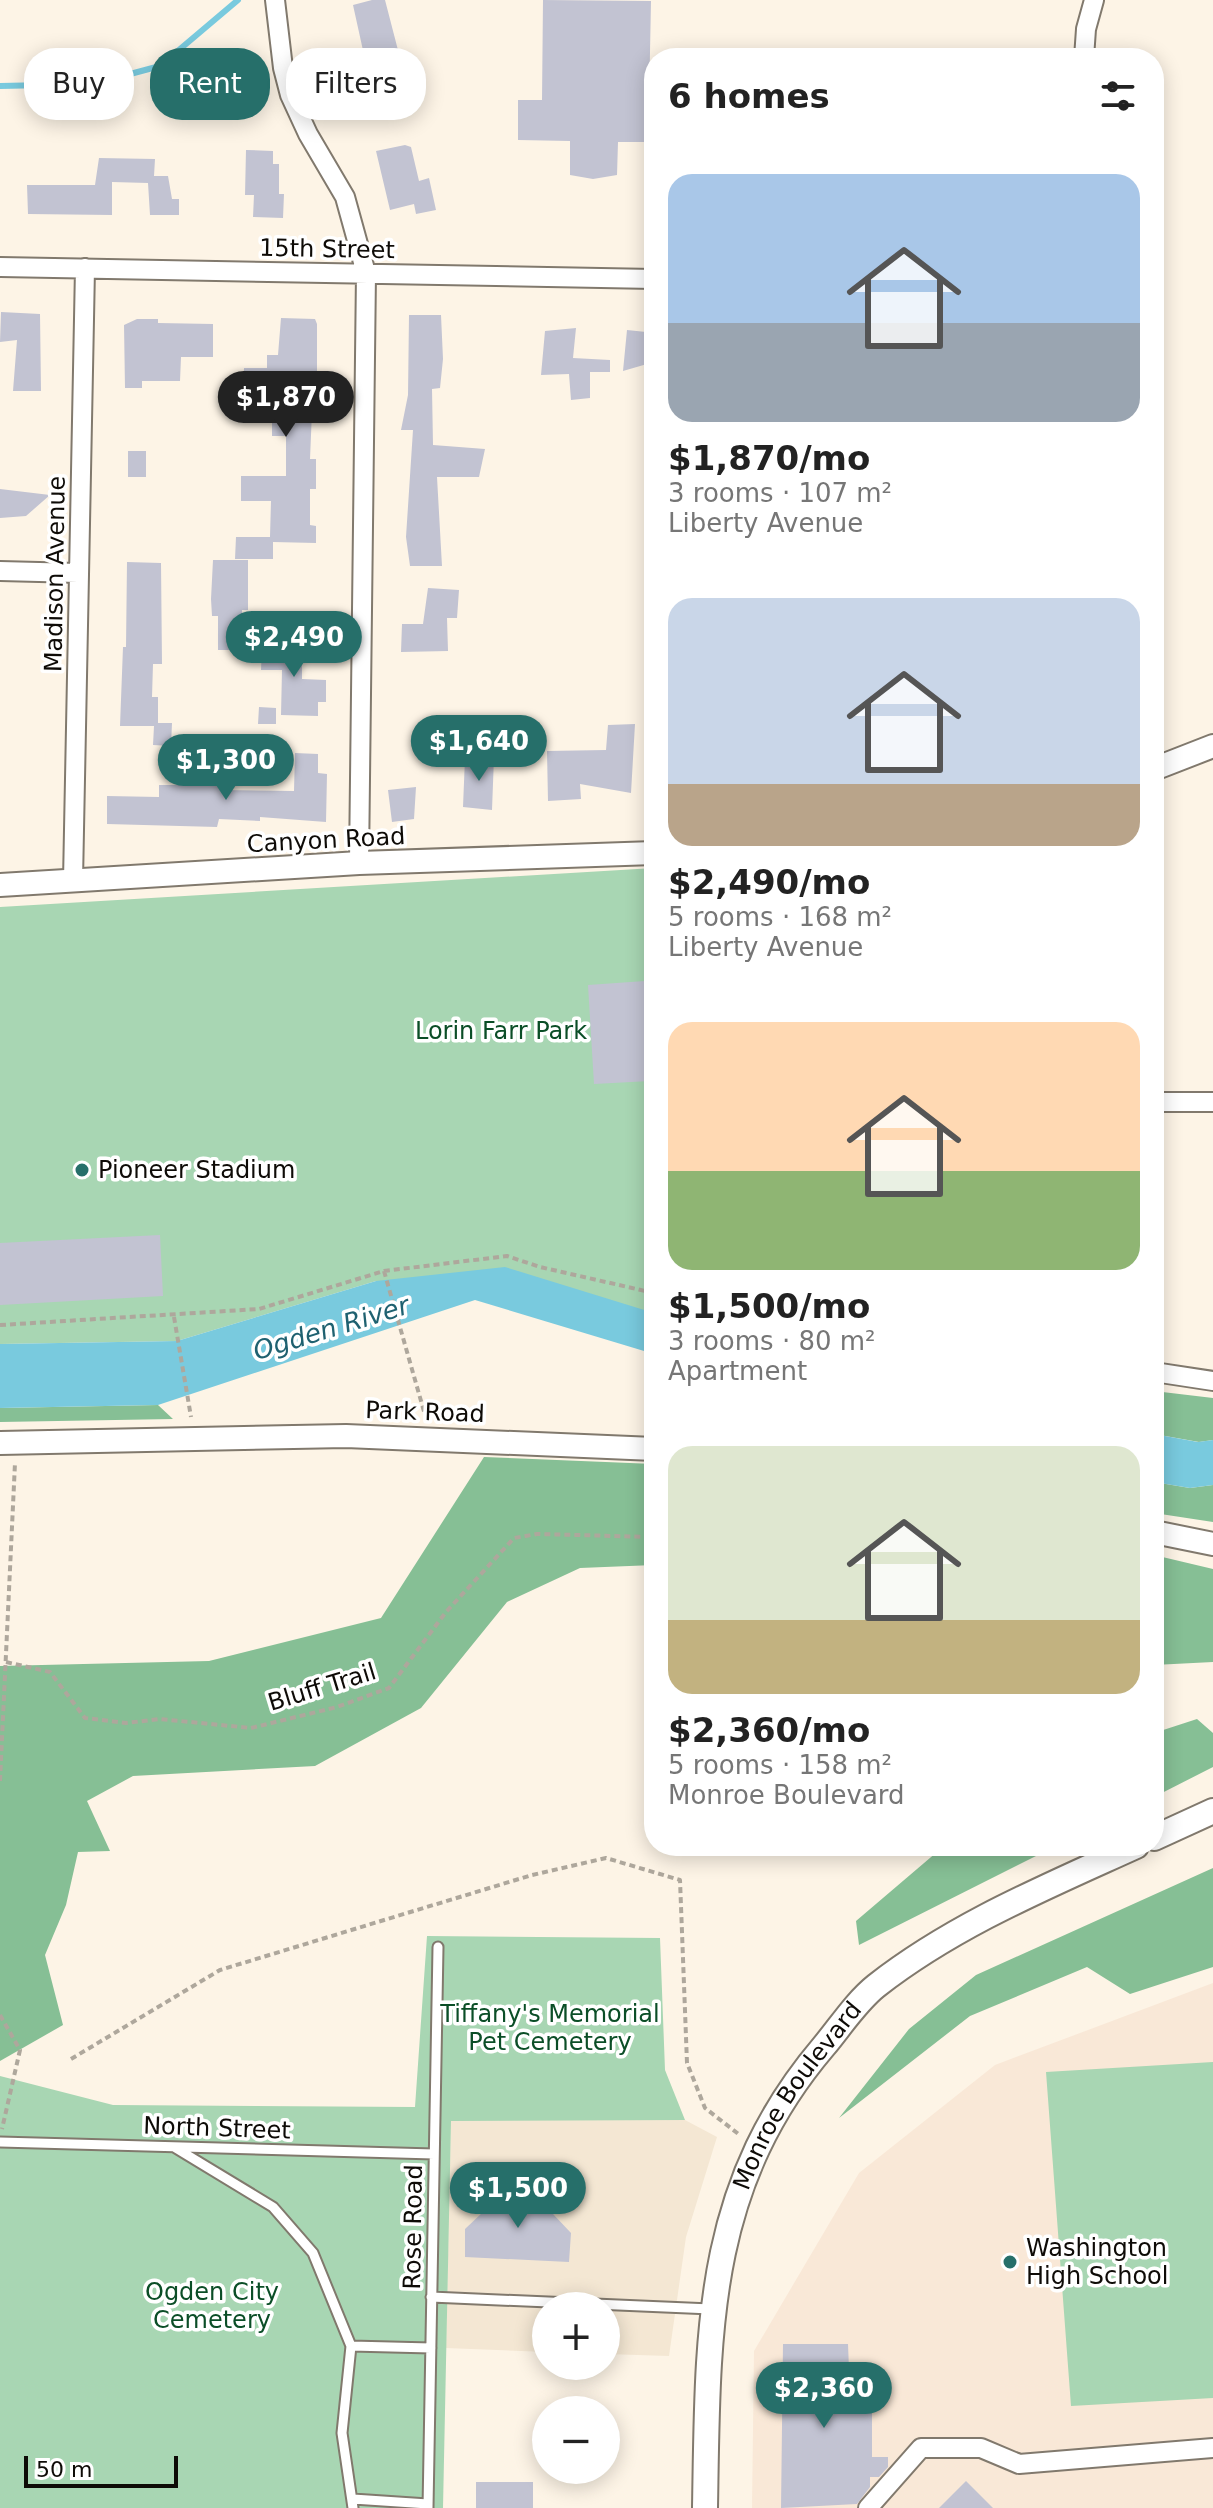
<!DOCTYPE html>
<html lang="en">
<head>
<meta charset="utf-8">
<style>
  body { margin:0; font-family:"DejaVu Sans",sans-serif; background:#f6f6f6; color:#222; height:100vh; display:flex; flex-direction:column; font-size:30px; white-space:nowrap }
  * { box-sizing:border-box; margin:0 }
  p { font-size:26px; color:#767676 }
  .icon { flex:none; width:44px; height:44px; fill:none; stroke:currentColor; stroke-width:2; stroke-linecap:round; stroke-linejoin:round }
  .map { position:relative; flex:1; overflow:hidden }
  .panel { position:absolute; left:644px; top:48px; width:520px; height:1808px; display:flex; flex-direction:column; background:#fff; border-radius:32px; box-shadow:0 4px 20px #0003 }
  .panel>* { flex:none }
  .banner { position:absolute; left:24px; top:48px; width:500px; height:72px; display:flex; gap:16px }
  .tools { position:absolute; left:532px; top:2292px; display:grid; gap:16px }
  .tools a { display:grid; place-items:center; width:88px; height:88px; border-radius:50%; background:#fff; box-shadow:0 4px 20px #0003; font-size:40px }
  .scale { position:absolute; left:24px; bottom:20px; width:154px; box-sizing:border-box; padding-left:8px; border:4px solid #0e0b07; border-top:0; font-size:22px; line-height:28px; white-space:nowrap; color:#0e0b07; -webkit-text-stroke:6px #fff; paint-order:stroke }
  .price { position:absolute; translate:-50% -68px; padding:0 18px; border-radius:28px; background:#266f6a; color:#fff; font-size:26px; line-height:52px; filter:drop-shadow(0 2px 4px #0008) }
  .price::after { content:''; position:absolute; left:50%; top:48px; width:24px; height:18px; margin-left:-12px; background:inherit; clip-path:polygon(0 0,100% 0,50% 100%) }
  .price.active { background:#222; color:#fff }
  ul { padding:0; list-style:none }
  li { display:grid; align-content:center; gap:16px; height:424px; padding:0 24px }
  li span { display:grid; place-items:center; height:248px; border-radius:24px; color:#555 }
  li>.icon { margin-inline-start:auto }
  span .icon { width:144px; height:144px; fill:#fffc; stroke-width:1 }
  li b { font-size:34px }
  h2 { display:flex; justify-content:space-between; align-items:center; height:96px; padding:0 24px; font-size:34px }
  .chip { padding:0 28px; border-radius:32px; background:#fff; box-shadow:0 4px 20px #0003; font-size:28px; line-height:72px }
  .chip.active { background:#266f6a; color:#fff }
  .map>svg:first-child { display:block }
</style>
</head>
<body>
<div class="map">
<svg width="1213" height="2508" viewBox="0 0 1213 2508">
  <rect width="100%" height="100%" fill="#fdf4e6"/>
  <path fill="#f4e7d3" d="M451 2120H685L717 2137 686 2237 669 2356 606 2354V2306H546V2352L446 2348Z"/>
  <path fill="#f9e8d7" d="M1213 1983V2508H752L754 2351 859 2173 995 2065Z"/>
  <path fill="#a8d6b3" d="M654 868V1315L376 1281 177 1341 0 1344V907Z
    M427 1936 660 1938 665 2070 685 2120 451 2121 443 2508H0V2076L113 2105 415 2107Z
    M1213 2062V2398L1071 2406 1046 2072Z"/>
  <path fill="#86bf95" d="M1154 1391 1213 1398V1440L1199 1442 1154 1434Z
    M158 1405 173 1419 0 1422V1408Z
    M484 1457 654 1464V1565L580 1568 507 1602 421 1708 315 1766 133 1776 87 1801 110 1851 78 1852 66 1905 45 1955 63 2025 0 2061V1666L209 1661 381 1618Z
    M1154 1482 1190 1488 1213 1485V1522L1154 1513Z
    M1154 1555 1213 1569V1662L1154 1665Z
    M1197 1719 1213 1733V1767L1154 1797V1733Z
    M944 1846H1056L859 1945 856 1921Z
    M1213 1868V1967L1130 1994 1087 1967 970 2016 839 2118 909 2029 976 1975Z"/>
  <path fill="#79cade" d="M505 1267 654 1313V1354L475 1300 158 1405 0 1408V1344L177 1341 376 1281Z
    M1154 1434 1198 1442 1213 1440V1485L1190 1488 1154 1482Z"/>
  <g fill="none" stroke-linecap="round" stroke-linejoin="round">
    <path stroke="#79cade" stroke-width="6" d="M0 86 93 84 160 66 238 0"/>
  </g>
  <path fill="#c2c3d2" d="M372 0H385L399 54 409 52 415 75 382 83 374 52 364 55 353 5Z
    M543 0 651 1 649 103H654V142H618L617 175 593 179 570 175V141L518 140V100H542Z
    M222 52 233 91 205 99 194 60Z
    M405 145 411 147 419 181 429 178 436 210 416 214 414 204 390 210 376 151Z
    M246 150 273 151V164H279V194H284L283 218 253 217 254 195H245Z
    M99 158 155 159 154 176H168L172 199H179V215H150L148 183 112 182V215L28 214 27 185H95Z
    M1 312 40 314 41 391H13L17 340 0 342Z
    M409 315H441L443 359 440 388 432 389 433 445 485 449 479 477H437L442 566H410L406 537 413 430H401L408 395Z
    M281 318 315 319 317 324V387H313L310 459H316V489H310V525L316 526V543L273 542V559H235L236 537H270L271 501H241V476H286V436H272V398H243L244 368H267V355H278Z
    M137 319H158V323L213 324V357H181L180 381H142V388H125L124 325Z
    M576 328 573 358 610 360V372H590V398L571 400 569 374 541 375 545 331Z
    M627 330 646 332 647 364 623 371Z
    M128 451H146V477H128Z
    M0 489 50 495 26 516 0 518Z
    M213 560H248V610H242V650H218V616H212L211 599Z
    M127 562 161 563 162 664H153L152 697H158V723H172L171 746 153 745 154 726H120L123 647H126Z
    M428 588 459 590 457 618H447L448 651 401 652 402 624H423Z
    M281 639H302V679L326 680V702H318V716L281 715 282 670H261L262 646H281Z
    M259 707 276 708V724H258Z
    M635 724 631 793 580 784 581 799 548 801 547 751 606 750 608 725Z
    M295 753 318 754V773L327 774 326 822 260 817V821L219 819 217 827 107 824V796L159 797V785H188V777H211L210 785H220V790L294 791Z
    M494 757 492 810 463 807 465 758Z
    M416 787 414 819 392 822 388 790Z
    M645 981 650 1081 594 1084 588 985Z
    M160 1235 163 1296 0 1305V1243Z
    M519 2178 571 2233 569 2262 465 2257V2229Z
    M783 2344H848L850 2395 872 2397V2457H888V2467L879 2477H870V2487L857 2504 781 2508Z
    M966 2481 993 2508H939Z
    M476 2482H533V2508H476Z"/>
  <g fill="none" stroke-linecap="round" stroke-linejoin="round">
    <defs>
      <path id="service" d="M0 2142 434 2154
        M174 2147 273 2207 313 2253 351 2346 342 2433 353 2508
        M431 2297 711 2309
        M351 2346 431 2348
        M353 2499 428 2504
        M428 2508 438 1947"/>
      <path id="minor" d="M275 0 283 68 290 95 308 134 345 197 366 273 359 863
        M1084 58 1086 29 1094 0
        M0 267 654 279
        M0 571 78 573
        M73 881 85 268
        M1154 1102H1213
        M1154 1372 1213 1381
        M868 2508 921 2448H981L1019 2464 1213 2448"/>
      <path id="tertiary" d="M1154 769 1213 746
        M0 885 359 863 654 853
        M0 1443 346 1436 654 1449
        M1154 1532 1213 1544"/>
      <g id="secondary">
        <path d="M1154 1838 1213 1811"/>
        <path id="s1" d="M705 2508C708 2333 704 2187 824 2046 840 2027 856 2002 876 1986 954 1925 1046 1887 1136 1846"/>
      </g>
    </defs>
    <use href="#service" stroke="#81796d" stroke-width="13"/>
    <use href="#minor" stroke="#81796d" stroke-width="22"/>
    <use href="#tertiary" stroke="#81796d" stroke-width="26"/>
    <use href="#secondary" stroke="#81796d" stroke-width="28"/>
    <path stroke="#aea79c" stroke-width="4" stroke-dasharray="6 4" stroke-linecap="butt" d="M384 1271 425 1415
      M174 1317 191 1417
      M0 1325 259 1309 384 1271 507 1256 540 1267 654 1293
      M6 1662 50 1672 85 1718 126 1723 160 1719 251 1728 337 1707 389 1688 446 1612 514 1538 537 1534 654 1537
      M0 1781 15 1463
      M0 2015 20 2050 2 2129
      M71 2059 220 1970 532 1875 606 1858 680 1880 687 2063 705 2108 741 2136"/>
    <use href="#service" stroke="#fff" stroke-width="9"/>
    <use href="#minor" stroke="#fff" stroke-width="18"/>
    <use href="#tertiary" stroke="#fff" stroke-width="22"/>
    <use href="#secondary" stroke="#fff" stroke-width="24"/>
  </g>
  <g fill="#266f6a" stroke="#fff" stroke-width="3">
    <circle cx="82" cy="1170" r="8"/>
    <circle cx="1010" cy="2262" r="8"/>
  </g>
  <g text-anchor="middle" dominant-baseline="central" stroke-width="7" stroke-linejoin="round" paint-order="stroke">
    <g font-size="24" fill="#0e0b07" stroke="#fff">
      <text transform="translate(327 249) rotate(1)">15th Street</text>
      <text transform="translate(55 574) rotate(-89)">Madison Avenue</text>
      <text transform="translate(326 840) rotate(-3)">Canyon Road</text>
      <text transform="translate(425 1412) rotate(2)">Park Road</text>
      <text transform="translate(322 1687) rotate(-17)">Bluff Trail</text>
      <text stroke="none"><textPath href="#s1" startOffset="432">Monroe Boulevard</textPath></text>
      <text transform="translate(217 2128) rotate(2)">North Street</text>
      <text transform="translate(413 2227) rotate(-89)">Rose Road</text>
    </g>
    <g font-size="24" fill="#0b4e27" stroke="#fff">
      <text x="501" y="1031">Lorin Farr Park</text>
      <text x="550" y="2014">Tiffany's Memorial<tspan x="550" dy="28">Pet Cemetery</tspan></text>
      <text x="212" y="2292">Ogden City<tspan x="212" dy="28">Cemetery</tspan></text>
    </g>
    <g font-size="24" fill="#0e0b07" stroke="#fff" text-anchor="start">
      <text x="98" y="1170">Pioneer Stadium</text>
      <text x="1026" y="2248">Washington<tspan x="1026" dy="28">High School</tspan></text>
    </g>
    <g font-size="26" font-style="italic" fill="#1f6170" stroke="#fff">
      <text transform="translate(331 1328) rotate(-17)">Ogden River</text>
    </g>
  </g>
</svg>
<div class="tools">
<a>+</a>
<a>−</a>
</div>
<div class="scale">50 m</div>
<b class="price active" style="left:286px;top:439px">$1,870</b>
<b class="price" style="left:294px;top:679px">$2,490</b>
<b class="price" style="left:479px;top:783px">$1,640</b>
<b class="price" style="left:226px;top:802px">$1,300</b>
<b class="price" style="left:518px;top:2230px">$1,500</b>
<b class="price" style="left:824px;top:2430px">$2,360</b>
<div class="banner">
<a class="chip">Buy</a>
<a class="chip active">Rent</a>
<a class="chip">Filters</a>
</div>
<section class="panel">
<h2>6 homes<svg class="icon" aria-label="filters" viewBox="0 0 24 24"><path d="M4 7h16M4 17h16"/><circle cx="9" cy="7" r="2"/><circle cx="15" cy="17" r="2"/></svg></h2>
<ul>
<li><span style="background:linear-gradient(#a9c7e8 60%,#9aa5b1 0)"><svg class="icon" aria-label="home" viewBox="0 0 24 24"><path d="M3 11l9-7 9 7M6 9v11h12V9"/></svg></span><div><b>$1,870/mo</b><p>3 rooms · 107 m²</p><p>Liberty Avenue</p></div></li>
<li><span style="background:linear-gradient(#c9d6e8 75%,#b9a48a 0)"><svg class="icon" aria-label="home" viewBox="0 0 24 24"><path d="M3 11l9-7 9 7M6 9v11h12V9"/></svg></span><div><b>$2,490/mo</b><p>5 rooms · 168 m²</p><p>Liberty Avenue</p></div></li>
<li><span style="background:linear-gradient(#ffd9b3 60%,#8fb573 0)"><svg class="icon" aria-label="home" viewBox="0 0 24 24"><path d="M3 11l9-7 9 7M6 9v11h12V9"/></svg></span><div><b>$1,500/mo</b><p>3 rooms · 80 m²</p><p>Apartment</p></div></li>
<li><span style="background:linear-gradient(#dfe7d0 70%,#c2b280 0)"><svg class="icon" aria-label="home" viewBox="0 0 24 24"><path d="M3 11l9-7 9 7M6 9v11h12V9"/></svg></span><div><b>$2,360/mo</b><p>5 rooms · 158 m²</p><p>Monroe Boulevard</p></div></li>
</ul>
</section>
</div>
</body>
</html>
